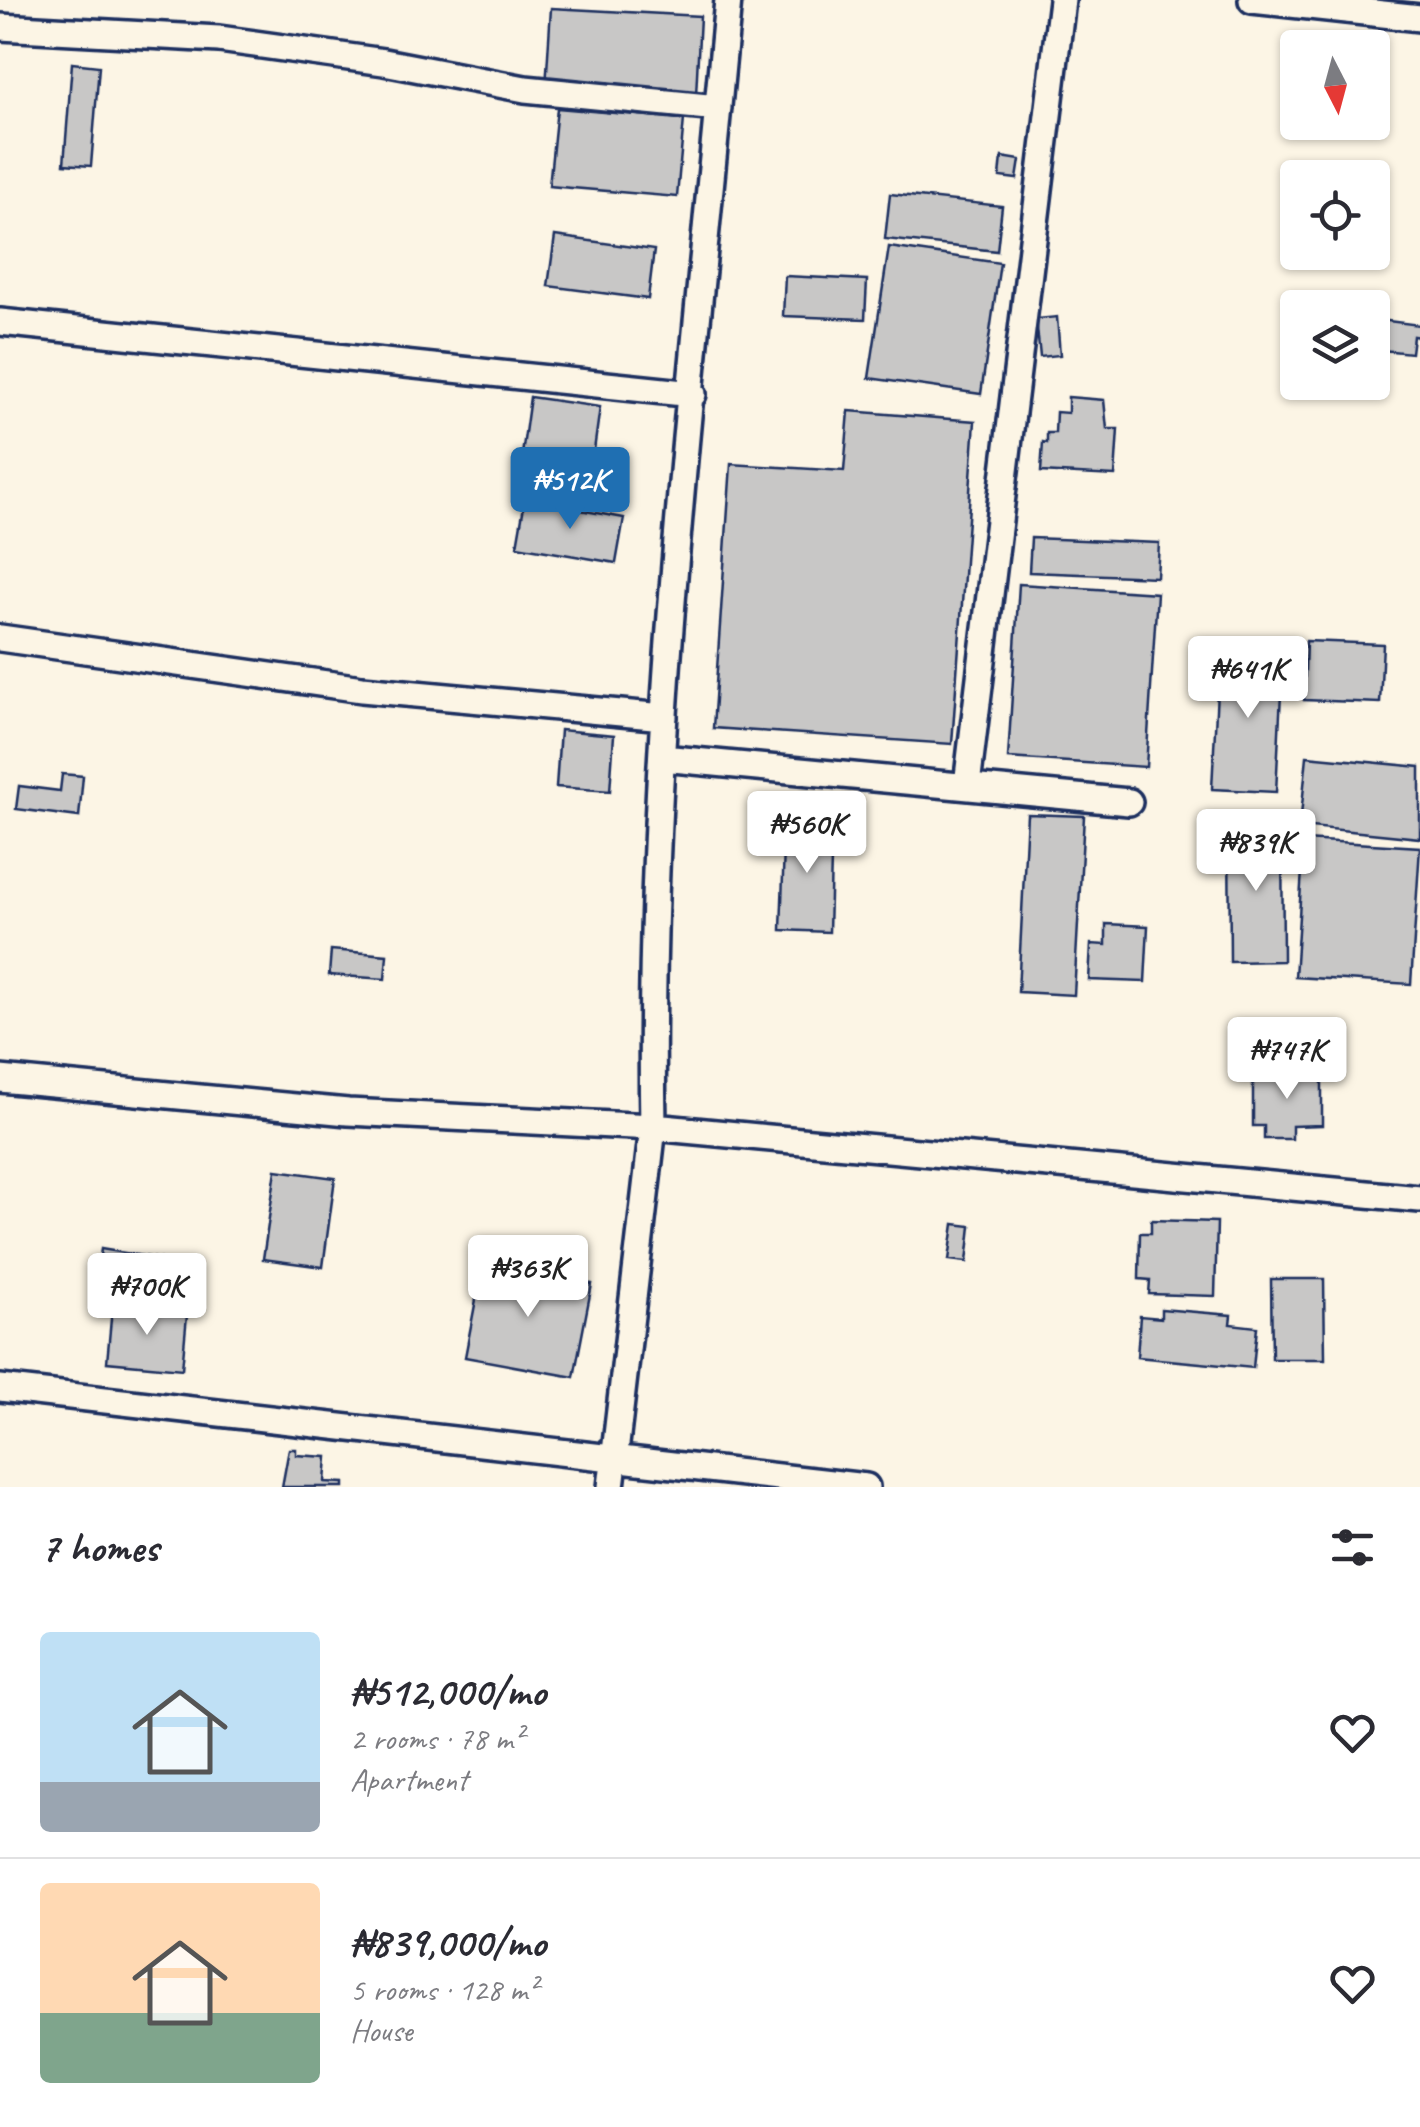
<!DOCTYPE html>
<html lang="en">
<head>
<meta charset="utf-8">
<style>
  body { margin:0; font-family:Caveat,sans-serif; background:#f2f2f3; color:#2b2b33; height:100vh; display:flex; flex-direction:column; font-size:38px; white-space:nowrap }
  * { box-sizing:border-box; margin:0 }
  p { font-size:32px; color:#7c7c81 }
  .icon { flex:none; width:55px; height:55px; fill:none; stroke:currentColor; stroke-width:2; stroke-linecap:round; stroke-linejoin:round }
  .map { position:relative; height:1487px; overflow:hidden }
  .details { display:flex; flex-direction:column; background:#fff; flex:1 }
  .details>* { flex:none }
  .needle { width:65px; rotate:174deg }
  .controls { position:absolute; left:1280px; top:30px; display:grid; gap:20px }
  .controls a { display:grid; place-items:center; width:110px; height:110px; border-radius:10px; background:#fff; box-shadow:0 2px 8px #0004; font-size:50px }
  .price { position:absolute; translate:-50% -85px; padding:0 22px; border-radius:10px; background:#fff; color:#222; font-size:32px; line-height:65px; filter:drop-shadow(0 2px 5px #0008) }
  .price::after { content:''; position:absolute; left:50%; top:60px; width:30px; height:22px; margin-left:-15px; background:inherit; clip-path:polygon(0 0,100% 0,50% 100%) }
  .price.active { background:#1f6fb2; color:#fff }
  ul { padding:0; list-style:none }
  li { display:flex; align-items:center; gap:30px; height:250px; padding:0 40px }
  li+li { border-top:2px solid #e1e1e2 }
  li span { display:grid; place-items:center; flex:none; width:280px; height:200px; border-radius:10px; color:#555 }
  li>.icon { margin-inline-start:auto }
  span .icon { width:120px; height:120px; fill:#fffc; stroke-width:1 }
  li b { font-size:42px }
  h2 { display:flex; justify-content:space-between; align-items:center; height:120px; padding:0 40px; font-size:42px }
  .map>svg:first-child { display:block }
</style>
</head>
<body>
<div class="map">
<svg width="1420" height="1487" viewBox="0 0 1420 1487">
  <rect width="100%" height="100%" fill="#fcf5e5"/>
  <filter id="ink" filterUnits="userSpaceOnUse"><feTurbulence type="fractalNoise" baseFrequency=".01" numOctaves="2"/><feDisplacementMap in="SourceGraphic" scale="20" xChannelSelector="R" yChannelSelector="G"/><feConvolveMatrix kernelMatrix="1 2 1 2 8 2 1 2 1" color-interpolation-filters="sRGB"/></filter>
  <g filter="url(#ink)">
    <path fill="#c8c7c6" stroke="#1b2f5e" stroke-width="2.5" d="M551 8 700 16 696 95 546 87Z
      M72 63 99 66 91 166 64 164Z
      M557 108 684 119 677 197 549 186Z
      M1002 157 1020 160 1017 179 1000 177Z
      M890 194 1002 206 997 251 885 239Z
      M555 236 654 250 648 299 548 286Z
      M889 247 1000 263 981 394 869 378Z
      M785 276 867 280 865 319 783 316Z
      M1057 317 1060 355 1040 357 1036 319Z
      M1372 319 1420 325V337L1413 336 1411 353 1372 349Z
      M530 397 600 407 591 472 521 462Z
      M1068 397 1104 400 1107 429H1118L1115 476 1041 472 1043 442 1047 443V433H1055L1056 412 1068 413Z
      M849 411 975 421 952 744 713 728 731 464 844 471Z
      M525 500 624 518 616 563 517 546Z
      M1031 538 1159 543 1157 577 1029 572Z
      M1019 584 1157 593 1146 767 1008 758Z
      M1306 641 1383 644 1380 703 1304 700Z
      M1219 651 1283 654 1276 792 1212 789Z
      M560 730 614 735 610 791 556 787Z
      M1307 756 1420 767V838L1300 826Z
      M62 774 83 776 79 817 16 809 19 786 60 791Z
      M1027 814 1084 816 1074 995 1018 992Z
      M785 820 832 821 829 932 781 930Z
      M1229 826H1282L1283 961 1230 962Z
      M1304 840 1420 847 1411 984 1295 977Z
      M1106 924 1148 926 1145 982 1089 980 1091 944 1106 945Z
      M331 950 387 955 385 979 329 975Z
      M1322 1068V1125L1292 1126V1139H1264V1126H1253V1074H1303L1304 1069Z
      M276 1170 335 1178 323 1267 263 1259Z
      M1151 1220 1217 1222 1215 1296 1149 1294 1150 1280 1139 1279 1140 1233H1151Z
      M954 1224 971 1226 967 1262 949 1260Z
      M101 1249 167 1260 160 1305 94 1294Z
      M483 1263 592 1284 574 1377 465 1357Z
      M1271 1279H1324L1325 1359H1272Z
      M112 1308 187 1315 182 1369 107 1362Z
      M1161 1309 1231 1315 1230 1324 1257 1327 1253 1368 1137 1357 1140 1316 1161 1318Z
      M289 1449H296V1455L327 1457 325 1482 344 1483V1487H282Z"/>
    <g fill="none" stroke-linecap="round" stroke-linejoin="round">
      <defs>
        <path id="minor" d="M728 0C694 374 646 751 653 1127L1420 1199
          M1252 0 1420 18
          M0 27 219 39 384 62 525 89 718 108
          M0 322 693 394
          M0 638 362 689 664 717
          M662 758 1129 802
          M967 785 1062 0
          M0 1079 348 1112 653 1127 611 1487
          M0 1388 866 1487"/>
      </defs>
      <use href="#minor" stroke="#1b2f5e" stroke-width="32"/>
      <use href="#minor" stroke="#fcf5e5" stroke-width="25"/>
    </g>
  </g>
</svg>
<div class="controls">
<a><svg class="needle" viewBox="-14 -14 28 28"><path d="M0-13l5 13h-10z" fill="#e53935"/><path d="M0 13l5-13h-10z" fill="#7c7c81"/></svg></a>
<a><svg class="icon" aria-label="locate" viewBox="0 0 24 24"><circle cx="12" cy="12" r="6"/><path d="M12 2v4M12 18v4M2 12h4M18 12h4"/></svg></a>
<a><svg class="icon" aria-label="layers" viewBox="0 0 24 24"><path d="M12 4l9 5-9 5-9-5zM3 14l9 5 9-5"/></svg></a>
</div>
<b class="price active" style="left:570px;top:532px">₦512K</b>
<b class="price" style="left:1248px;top:721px">₦641K</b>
<b class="price" style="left:807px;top:876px">₦560K</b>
<b class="price" style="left:1256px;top:894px">₦839K</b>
<b class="price" style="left:1287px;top:1102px">₦747K</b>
<b class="price" style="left:528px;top:1320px">₦363K</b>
<b class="price" style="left:147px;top:1338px">₦700K</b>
</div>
<section class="details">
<h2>7 homes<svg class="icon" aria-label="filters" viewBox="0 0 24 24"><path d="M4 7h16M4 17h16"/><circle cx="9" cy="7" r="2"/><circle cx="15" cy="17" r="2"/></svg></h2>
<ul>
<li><span style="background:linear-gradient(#bfe0f5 75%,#9aa5b1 0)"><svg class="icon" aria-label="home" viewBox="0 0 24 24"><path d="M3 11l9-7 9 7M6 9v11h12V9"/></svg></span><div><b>₦512,000/mo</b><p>2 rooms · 78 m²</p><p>Apartment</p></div><svg class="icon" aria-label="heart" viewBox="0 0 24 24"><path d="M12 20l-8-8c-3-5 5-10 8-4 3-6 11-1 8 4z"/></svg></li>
<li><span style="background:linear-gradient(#ffd9b3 65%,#7fa58c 0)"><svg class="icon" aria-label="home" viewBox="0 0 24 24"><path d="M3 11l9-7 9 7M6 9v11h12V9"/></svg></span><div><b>₦839,000/mo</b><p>5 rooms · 128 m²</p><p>House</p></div><svg class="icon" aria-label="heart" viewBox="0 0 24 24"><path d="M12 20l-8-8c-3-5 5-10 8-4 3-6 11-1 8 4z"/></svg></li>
</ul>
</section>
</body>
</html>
